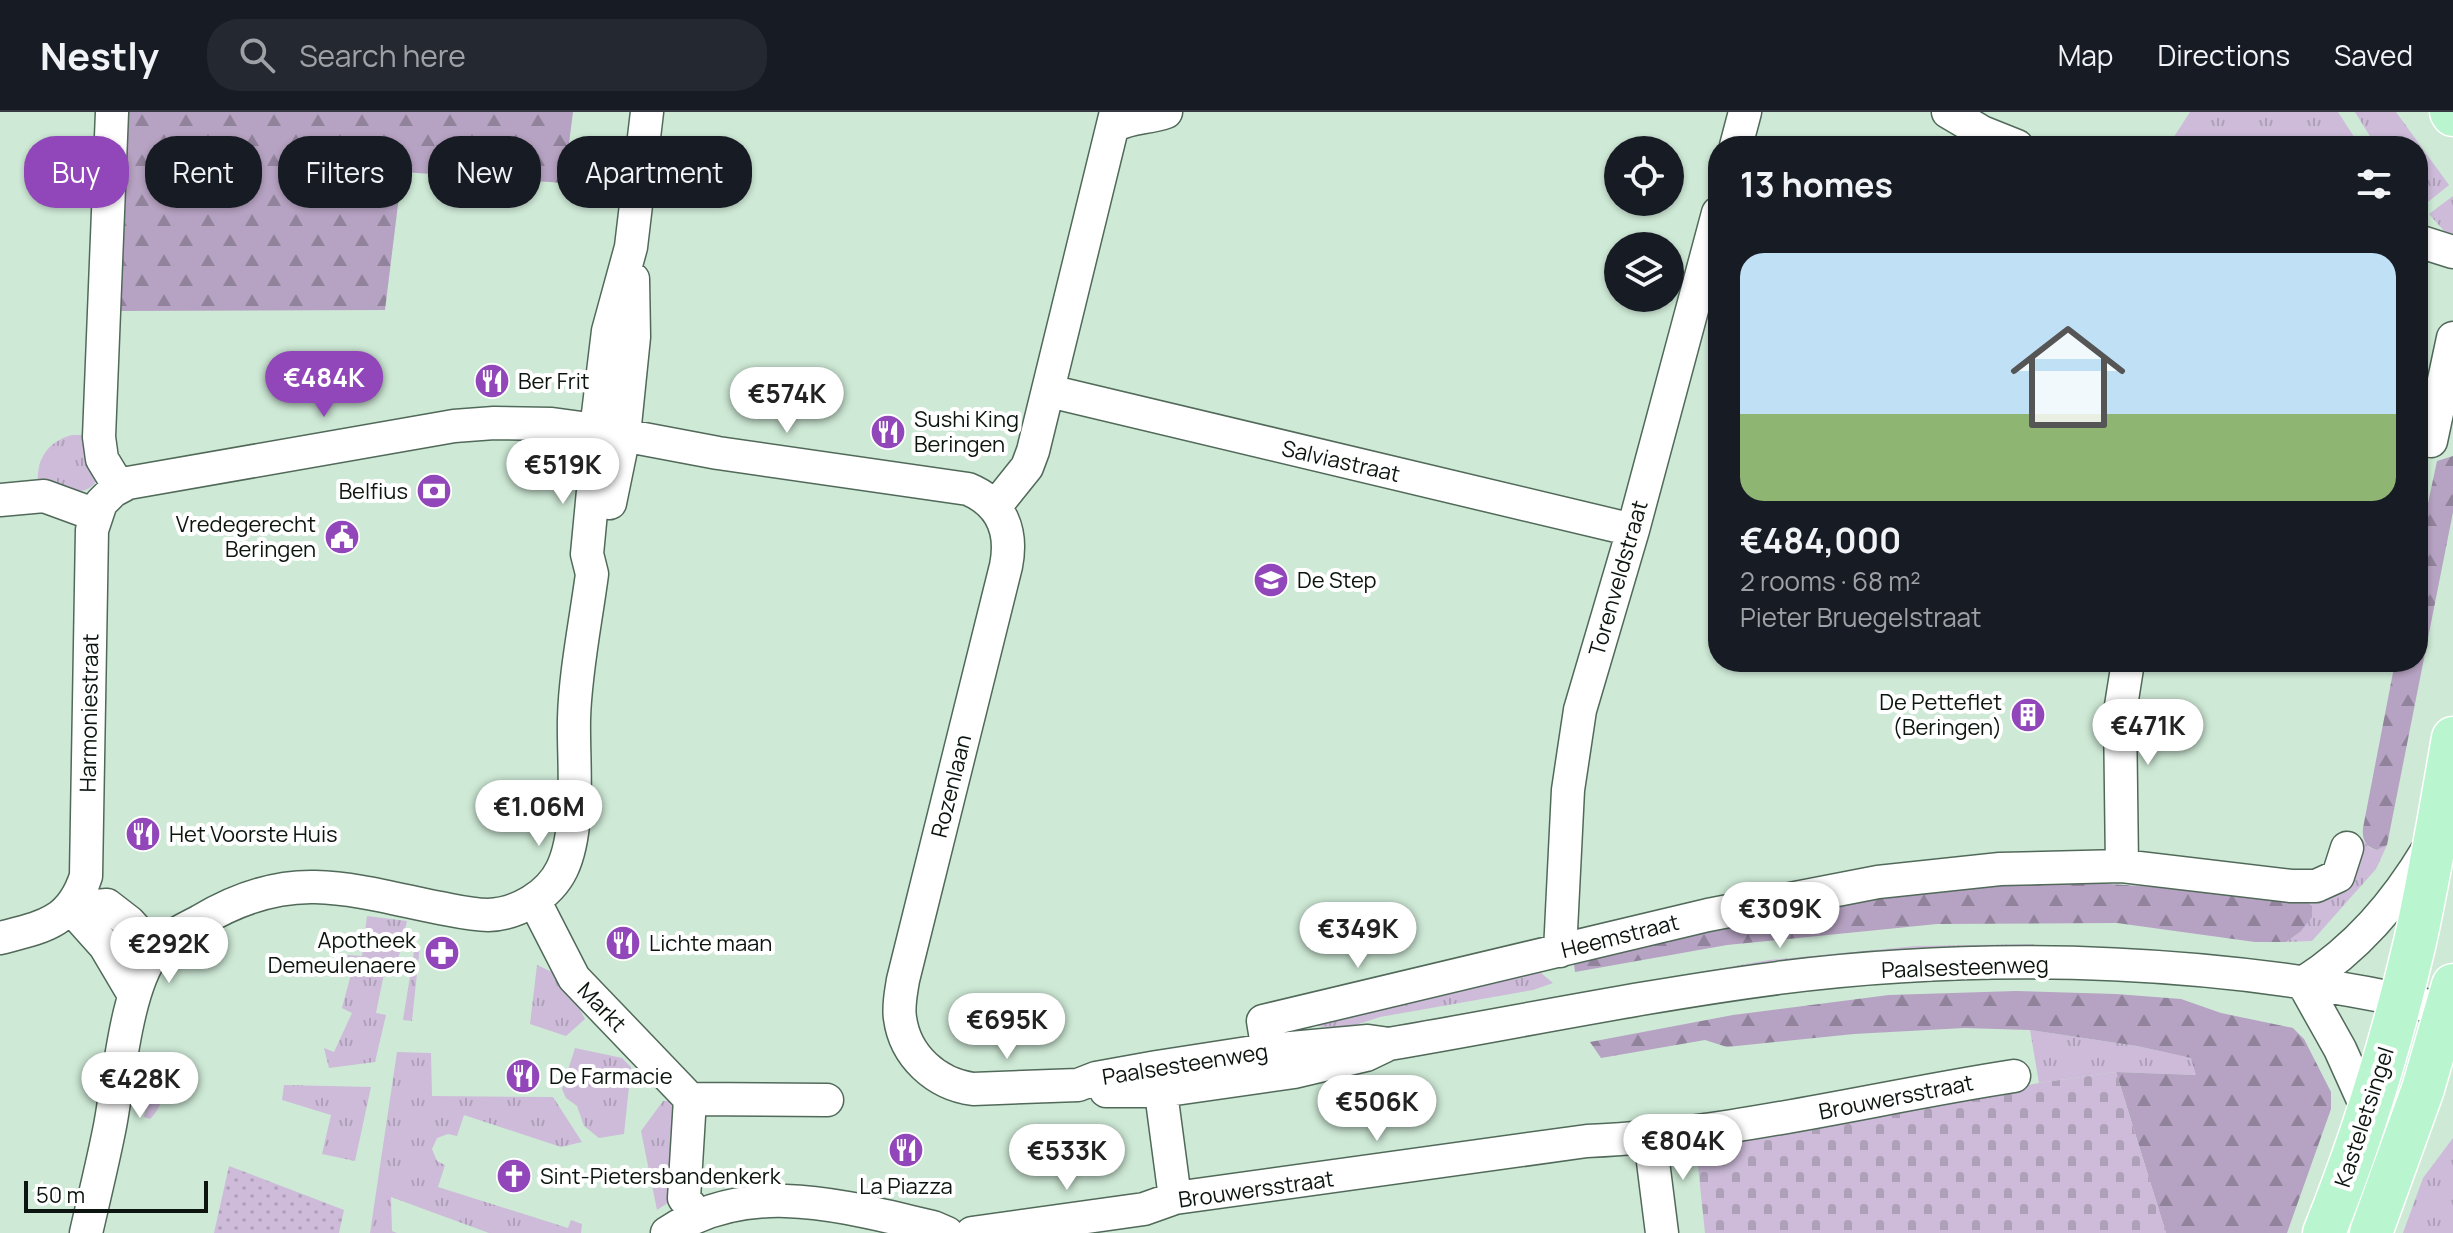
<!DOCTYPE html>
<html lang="en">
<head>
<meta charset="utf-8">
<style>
  body { margin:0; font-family:Manrope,sans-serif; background:#242831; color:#f1f3f6; height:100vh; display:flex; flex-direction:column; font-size:30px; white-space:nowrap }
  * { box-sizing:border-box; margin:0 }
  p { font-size:26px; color:#9ea1a6 }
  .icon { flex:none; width:44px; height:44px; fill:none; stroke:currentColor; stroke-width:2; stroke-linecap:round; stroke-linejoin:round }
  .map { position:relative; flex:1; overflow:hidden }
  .panel { position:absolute; left:1708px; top:24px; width:720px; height:536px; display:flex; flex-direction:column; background:#171b24; border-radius:32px; box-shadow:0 2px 6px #0004 }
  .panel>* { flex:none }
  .banner { position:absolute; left:24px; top:24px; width:760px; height:72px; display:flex; gap:16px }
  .controls { position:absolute; left:1604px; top:24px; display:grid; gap:16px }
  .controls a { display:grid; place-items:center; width:80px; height:80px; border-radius:50%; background:#171b24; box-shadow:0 2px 6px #0004; font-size:40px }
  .scale { position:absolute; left:24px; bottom:20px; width:184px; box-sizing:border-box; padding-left:8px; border:4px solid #0c150f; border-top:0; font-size:22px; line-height:28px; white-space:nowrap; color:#0c150f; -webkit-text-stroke:6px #fff; paint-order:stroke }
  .price { position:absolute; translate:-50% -68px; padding:0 18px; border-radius:28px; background:#fff; color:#222; font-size:26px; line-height:52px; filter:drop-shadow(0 2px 4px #0008) }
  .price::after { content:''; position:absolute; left:50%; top:48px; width:24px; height:18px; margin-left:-12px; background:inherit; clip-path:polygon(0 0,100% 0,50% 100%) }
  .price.on { background:#9147b9; color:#fff }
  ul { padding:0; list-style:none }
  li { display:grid; align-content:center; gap:16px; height:424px; padding:0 32px }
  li+li { border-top:2px solid #363941 }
  li span { display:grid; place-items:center; height:248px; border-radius:24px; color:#555 }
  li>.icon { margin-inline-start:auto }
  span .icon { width:144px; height:144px; fill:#fffc; stroke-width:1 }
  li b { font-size:34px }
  h2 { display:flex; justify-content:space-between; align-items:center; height:96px; padding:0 32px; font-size:34px }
  .chip { padding:0 28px; border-radius:32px; background:#171b24; box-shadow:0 2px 6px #0004; font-size:28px; line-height:72px }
  .chip.on { background:#9147b9; color:#fff }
  header { display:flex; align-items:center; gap:48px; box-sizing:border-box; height:112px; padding:0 40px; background:#171b24; border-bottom:2px solid #363941 }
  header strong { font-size:38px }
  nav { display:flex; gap:44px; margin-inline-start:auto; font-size:28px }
  .search { width:560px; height:72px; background:#242831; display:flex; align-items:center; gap:20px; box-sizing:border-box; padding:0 28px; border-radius:32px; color:#9ea1a6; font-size:30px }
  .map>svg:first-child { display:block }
</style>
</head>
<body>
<header>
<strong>Nestly</strong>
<div class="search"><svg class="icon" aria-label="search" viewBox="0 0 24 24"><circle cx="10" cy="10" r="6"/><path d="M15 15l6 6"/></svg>Search here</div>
<nav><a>Map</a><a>Directions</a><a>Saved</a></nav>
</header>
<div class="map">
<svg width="2453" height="1121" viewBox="0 0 2453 1121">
  <defs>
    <pattern id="grass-tufts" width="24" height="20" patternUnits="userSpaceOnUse" patternTransform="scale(2)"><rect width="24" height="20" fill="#cdbbd9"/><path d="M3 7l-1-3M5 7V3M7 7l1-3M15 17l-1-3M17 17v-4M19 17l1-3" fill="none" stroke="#afa0b9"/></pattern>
    <pattern id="forest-firs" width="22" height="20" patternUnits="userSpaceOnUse" patternTransform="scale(2)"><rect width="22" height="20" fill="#b6a2c2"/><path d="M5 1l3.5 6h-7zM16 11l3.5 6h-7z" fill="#92839c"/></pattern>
    <pattern id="cemetery-stones" width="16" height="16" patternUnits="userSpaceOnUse" patternTransform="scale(2)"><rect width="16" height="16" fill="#cdbbd9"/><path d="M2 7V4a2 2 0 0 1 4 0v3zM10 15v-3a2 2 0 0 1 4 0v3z" fill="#afa0b9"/></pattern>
    <pattern id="park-dots" width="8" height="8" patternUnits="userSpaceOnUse" patternTransform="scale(2)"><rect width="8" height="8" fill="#cdbbd9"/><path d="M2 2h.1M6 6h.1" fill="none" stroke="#afa0b9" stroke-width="1.8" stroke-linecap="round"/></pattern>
  </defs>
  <rect width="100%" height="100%" fill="#cee9d6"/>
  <path fill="url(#grass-tufts)" d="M2190 0H2338L2360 34H2168Z
    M2355 0H2396L2449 73 2423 94 2418 88V34H2376Z
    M2453 84V129L2429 102Z
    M72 323H92L95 371C82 387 56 377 38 374 36 349 46 330 72 323Z
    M2362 727 2370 736 2377 738 2387 733 2376 757 2312 829 2286 830 2300 820 2299 784 2351 752Z
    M367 804 407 809 398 848 387 847 376 901 386 903 375 950 329 956 324 936 334 940 352 901 342 896 354 851 347 848 348 843 362 844Z
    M2034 832V836L1387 919 1385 915 1769 848 1916 834Z
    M415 833H420L412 909 403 908Z
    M537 853 563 865 585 907 566 924 530 912Z
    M1526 860 1541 861 1553 871 1533 878 1380 905 1343 917 1316 914 1314 910Z
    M2030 918 2137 934 2191 946 2197 963 2116 960 2039 971Z
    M575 936 622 946 631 955 624 1022 599 1026 584 1014 577 994 566 986 562 977Z
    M397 940 431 941 432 984 553 985 582 1030 561 1035 464 1003 457 1024 448 1022 437 1026 432 1037 437 1049 445 1053 438 1075 568 1116 571 1108 582 1112 581 1121H489L391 1085 392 1119 397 1121H370Z
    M156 950 166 953C161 973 167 991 150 1007L144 1005Z
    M284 973 371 975 355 1049 322 1042 331 1003 282 988Z
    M663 989H679L672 1088 657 1098 641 1019Z
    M2453 1026V1121H2403L2423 1066Z"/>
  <path fill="url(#forest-firs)" d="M122 0H573L564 71 402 60 385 198 112 199Z
    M2453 344V400L2387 733 2377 738C2365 735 2362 727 2363 716L2395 550H2418V438L2437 349Z
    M2046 768 2299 784 2312 794V805L2300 820 2286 830H2255L2117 811 1937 812 1727 833 1575 860 1573 845 1857 784Z
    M2016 879 2116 882 2181 887 2221 901 2293 916 2304 927 2331 980V997L2287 1121H2166L2116 960 2196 963 2191 946 2137 934 2030 918 1964 916 1854 922 1727 935 1705 928 1601 946 1590 930 1733 903 1889 883Z"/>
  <path fill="url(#cemetery-stones)" d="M2116 960 2166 1121H1705L1696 1035 2039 971Z"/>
  <path fill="url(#park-dots)" d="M229 1054 344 1098 339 1121H214Z"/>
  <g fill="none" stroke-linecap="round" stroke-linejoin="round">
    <defs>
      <path id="minor" d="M112 0 99 325 102 347 119 375
        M1948 0 1982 20 2017 34
        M1113 15C1129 4 1148 7 1166 0
        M1736 34 1745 0
        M2418 129 2453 140
        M1049 279 1633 418
        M2431 329 2453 226
        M0 388 44 384 96 403
        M610 391 624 323 634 225 633 167
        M995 395 1027 355 1033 339 1116 0
        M2122 754 2120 600 2128 550
        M534 788 574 866 690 987 827 988
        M71 796 105 834 134 883
        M71 796 107 793 129 810 155 839
        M0 826C43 815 71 811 86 764L92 418 101 391 113 379 128 371 454 314 494 311 552 312 596 318 718 341 968 377C1002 391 1013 419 1006 454L903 868C901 881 898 894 900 906 905 944 936 972 973 977L1078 973 1096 966 1157 955 1267 938 1368 929 1389 932
        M1560 839 1568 678 1580 598 1633 418 1718 101
        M2303 871C2357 836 2395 792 2428 737
        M2303 871 2340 937 2368 999
        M1158 958 1175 1086
        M1271 958 1263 909 1708 803 1878 770 2000 757 2122 754 2291 774H2316L2338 764 2347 736
        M1106 979H1161L1294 960 1366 943 1389 932C1518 910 1648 883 1778 866 1997 838 2232 847 2447 898
        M690 987 684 1086 698 1104
        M1650 1026 1662 1121
        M86 1121C94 1086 103 1050 110 1014 119 967 126 876 155 839 165 826 185 817 200 809 235 788 273 774 315 775 357 776 399 788 440 796 456 799 472 803 488 803 517 802 549 784 562 757 581 717 573 650 574 607 575 561 586 508 592 462L587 442 595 358 596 318 608 219 631 135 647 0
        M667 1121C749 1065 845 1095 933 1115L947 1121
        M972 1121 1144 1097 1175 1086 1587 1029C1731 1023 1871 986 2014 964"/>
      <path id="major" d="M2451 0 2453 3
        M2324 1121C2362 1027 2392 928 2415 830 2430 762 2441 694 2453 626
        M2371 1121 2423 977 2453 873"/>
    </defs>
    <use href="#minor" stroke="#516959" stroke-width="35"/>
    <use href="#major" stroke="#fff" stroke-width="45"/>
    <use href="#minor" stroke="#fff" stroke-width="32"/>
    <use href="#major" stroke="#b9f6cf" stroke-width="42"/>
  </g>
  <defs>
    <symbol id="restaurant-disc" viewBox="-11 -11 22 22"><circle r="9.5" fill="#9147b9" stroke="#fff"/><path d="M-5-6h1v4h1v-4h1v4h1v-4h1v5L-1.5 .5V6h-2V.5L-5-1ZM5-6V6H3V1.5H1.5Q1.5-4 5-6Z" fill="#fff"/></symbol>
    <symbol id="bank-disc" viewBox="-11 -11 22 22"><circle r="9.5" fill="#9147b9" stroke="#fff"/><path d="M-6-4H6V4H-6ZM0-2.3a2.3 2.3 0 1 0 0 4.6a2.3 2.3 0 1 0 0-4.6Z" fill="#fff"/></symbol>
    <symbol id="civic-disc" viewBox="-11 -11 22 22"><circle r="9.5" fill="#9147b9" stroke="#fff"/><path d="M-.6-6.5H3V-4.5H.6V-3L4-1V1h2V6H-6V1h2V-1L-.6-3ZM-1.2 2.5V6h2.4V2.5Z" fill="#fff"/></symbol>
    <symbol id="school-disc" viewBox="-11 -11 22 22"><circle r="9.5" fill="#9147b9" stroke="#fff"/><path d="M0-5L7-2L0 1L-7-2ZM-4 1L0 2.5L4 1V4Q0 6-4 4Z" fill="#fff"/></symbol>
    <symbol id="building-disc" viewBox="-11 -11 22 22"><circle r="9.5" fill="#9147b9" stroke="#fff"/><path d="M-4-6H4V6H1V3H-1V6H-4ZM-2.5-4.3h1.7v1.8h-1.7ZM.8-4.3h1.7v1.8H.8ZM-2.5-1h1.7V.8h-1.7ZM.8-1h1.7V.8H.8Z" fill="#fff"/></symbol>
    <symbol id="pharmacy-disc" viewBox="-11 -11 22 22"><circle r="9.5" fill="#9147b9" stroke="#fff"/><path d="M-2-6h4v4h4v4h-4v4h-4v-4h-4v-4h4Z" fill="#fff"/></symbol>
    <symbol id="church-disc" viewBox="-11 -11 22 22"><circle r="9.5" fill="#9147b9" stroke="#fff"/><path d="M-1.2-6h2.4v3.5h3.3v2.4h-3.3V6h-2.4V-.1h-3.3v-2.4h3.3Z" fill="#fff"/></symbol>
  </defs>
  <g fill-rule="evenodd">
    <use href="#restaurant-disc" x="472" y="249" width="40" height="40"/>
    <use href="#restaurant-disc" x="868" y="300" width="40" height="40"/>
    <use href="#bank-disc" x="414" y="359" width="40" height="40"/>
    <use href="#civic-disc" x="322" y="405" width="40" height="40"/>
    <use href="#school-disc" x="1251" y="448" width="40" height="40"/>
    <use href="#building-disc" x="2008" y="583" width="40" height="40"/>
    <use href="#restaurant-disc" x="123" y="702" width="40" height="40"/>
    <use href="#restaurant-disc" x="603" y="811" width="40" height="40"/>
    <use href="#pharmacy-disc" x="422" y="821" width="40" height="40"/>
    <use href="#restaurant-disc" x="503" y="944" width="40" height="40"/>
    <use href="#restaurant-disc" x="886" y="1018" width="40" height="40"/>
    <use href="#church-disc" x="494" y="1044" width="40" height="40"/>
  </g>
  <g text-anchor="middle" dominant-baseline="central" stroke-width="8" stroke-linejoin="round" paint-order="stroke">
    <g font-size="22" fill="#0c150f" stroke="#fff" text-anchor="start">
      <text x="518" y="269">Ber Frit</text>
      <text x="914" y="307">Sushi King<tspan x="914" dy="25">Beringen</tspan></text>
      <text x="408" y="379" text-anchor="end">Belfius</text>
      <text x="316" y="412" text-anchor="end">Vredegerecht<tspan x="316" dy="25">Beringen</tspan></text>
      <text x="1297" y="468">De Step</text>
      <text x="2002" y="590" text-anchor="end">De Petteflet<tspan x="2002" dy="25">(Beringen)</tspan></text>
      <text x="169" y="722">Het Voorste Huis</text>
      <text x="416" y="828" text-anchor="end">Apotheek<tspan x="416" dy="25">Demeulenaere</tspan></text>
      <text x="649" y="831">Lichte maan</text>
      <text x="549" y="964">De Farmacie</text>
      <text x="540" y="1064">Sint-Pietersbandenkerk</text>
      <text x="906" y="1074" text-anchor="middle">La Piazza</text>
    </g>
    <g font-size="22" fill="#0c150f" stroke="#fff">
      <text transform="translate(1341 349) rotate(13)">Salviastraat</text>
      <text transform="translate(1618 466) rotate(-74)">Torenveldstraat</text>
      <text transform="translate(89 601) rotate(-89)">Harmoniestraat</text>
      <text transform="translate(951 674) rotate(-76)">Rozenlaan</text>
      <text transform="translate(1620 824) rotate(-14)">Heemstraat</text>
      <text transform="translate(1965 855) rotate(-2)">Paalsesteenweg</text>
      <text transform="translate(602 895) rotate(46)">Markt</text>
      <text transform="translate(1185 952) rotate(-9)">Paalsesteenweg</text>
      <text transform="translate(1896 985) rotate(-11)">Brouwersstraat</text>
      <text transform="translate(2364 1005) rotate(-72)">Kasteletsingel</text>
      <text transform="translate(1256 1077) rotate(-8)">Brouwersstraat</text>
    </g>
  </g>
</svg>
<div class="controls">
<a><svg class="icon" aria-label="locate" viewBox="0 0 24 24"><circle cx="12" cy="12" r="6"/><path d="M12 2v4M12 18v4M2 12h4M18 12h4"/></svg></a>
<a><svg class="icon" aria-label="layers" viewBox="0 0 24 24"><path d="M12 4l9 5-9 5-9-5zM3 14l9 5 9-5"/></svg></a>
</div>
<div class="scale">50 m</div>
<b class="price on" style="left:324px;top:307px">€484K</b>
<b class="price" style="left:787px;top:323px">€574K</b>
<b class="price" style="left:563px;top:394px">€519K</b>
<b class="price" style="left:2148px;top:655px">€471K</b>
<b class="price" style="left:539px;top:736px">€1.06M</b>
<b class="price" style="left:1780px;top:838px">€309K</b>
<b class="price" style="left:1358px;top:858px">€349K</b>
<b class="price" style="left:169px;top:873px">€292K</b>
<b class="price" style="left:1007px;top:949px">€695K</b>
<b class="price" style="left:140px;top:1008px">€428K</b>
<b class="price" style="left:1377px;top:1031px">€506K</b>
<b class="price" style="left:1683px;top:1070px">€804K</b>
<b class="price" style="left:1067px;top:1080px">€533K</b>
<div class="banner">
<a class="chip on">Buy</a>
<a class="chip">Rent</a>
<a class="chip">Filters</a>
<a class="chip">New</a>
<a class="chip">Apartment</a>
</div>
<section class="panel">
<h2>13 homes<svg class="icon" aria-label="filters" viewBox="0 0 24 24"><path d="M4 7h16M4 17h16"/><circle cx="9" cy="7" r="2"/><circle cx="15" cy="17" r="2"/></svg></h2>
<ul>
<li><span style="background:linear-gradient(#bfe0f5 65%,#8fb573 0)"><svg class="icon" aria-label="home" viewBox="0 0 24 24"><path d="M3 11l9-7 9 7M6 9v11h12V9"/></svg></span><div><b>€484,000</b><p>2 rooms · 68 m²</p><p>Pieter Bruegelstraat</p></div></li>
</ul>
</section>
</div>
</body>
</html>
